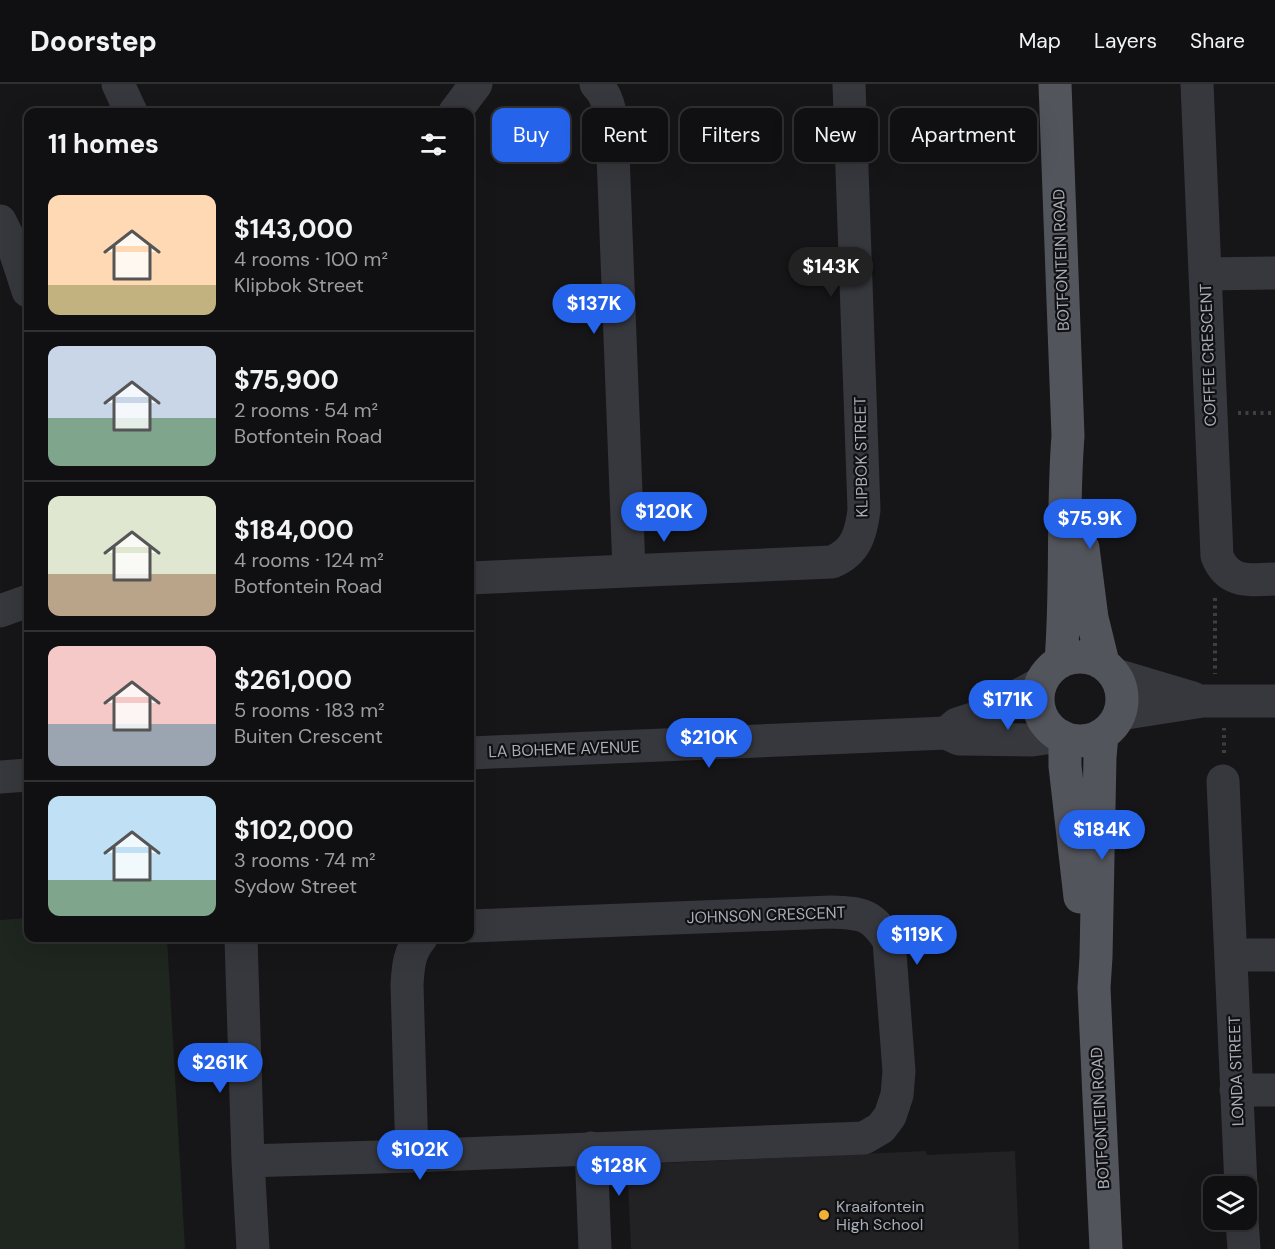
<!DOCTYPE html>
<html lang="en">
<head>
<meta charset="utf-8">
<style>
  body { margin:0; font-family:"DM Sans",sans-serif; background:#19191b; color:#f1f3f6; height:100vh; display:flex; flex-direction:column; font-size:22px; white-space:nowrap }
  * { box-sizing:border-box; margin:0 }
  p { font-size:20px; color:#9c9d9f }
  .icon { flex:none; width:33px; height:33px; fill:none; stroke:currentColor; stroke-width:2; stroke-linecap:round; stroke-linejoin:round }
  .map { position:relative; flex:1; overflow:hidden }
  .side { position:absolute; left:24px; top:24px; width:450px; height:834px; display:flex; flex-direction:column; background:#101012; border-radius:12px; box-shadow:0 6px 24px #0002,0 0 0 2px #303032 }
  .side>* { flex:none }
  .banner { position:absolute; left:492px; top:24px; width:570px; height:54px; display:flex; gap:12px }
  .controls { position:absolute; left:1203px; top:1092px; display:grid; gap:12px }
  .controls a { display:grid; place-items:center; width:54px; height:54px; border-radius:12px; background:#101012; box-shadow:0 6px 24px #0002,0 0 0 2px #303032; font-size:30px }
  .price { position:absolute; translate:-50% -51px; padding:0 14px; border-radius:21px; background:#2563eb; color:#fff; font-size:20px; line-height:39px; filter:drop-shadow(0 2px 3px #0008) }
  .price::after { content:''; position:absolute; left:50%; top:36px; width:18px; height:14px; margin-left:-9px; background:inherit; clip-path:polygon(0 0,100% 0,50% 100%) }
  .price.active { background:#222; color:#fff }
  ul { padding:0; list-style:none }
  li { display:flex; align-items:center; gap:18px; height:150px; padding:0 24px }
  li+li { border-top:2px solid #303032 }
  li span { display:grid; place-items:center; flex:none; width:168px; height:120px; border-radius:12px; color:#555 }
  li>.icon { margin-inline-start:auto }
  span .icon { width:72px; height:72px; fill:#fffc; stroke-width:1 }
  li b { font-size:26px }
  h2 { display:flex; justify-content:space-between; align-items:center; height:72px; padding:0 24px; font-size:26px }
  .tag { padding:0 21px; border-radius:12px; background:#101012; box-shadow:0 6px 24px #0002,0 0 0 2px #303032; font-size:21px; line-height:54px }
  .tag.active { background:#2563eb; color:#fff }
  header { display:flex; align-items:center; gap:36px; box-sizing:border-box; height:84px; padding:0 30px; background:#101012; border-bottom:2px solid #303032 }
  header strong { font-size:28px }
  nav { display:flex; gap:33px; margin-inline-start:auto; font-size:21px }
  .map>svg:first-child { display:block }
</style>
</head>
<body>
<header>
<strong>Doorstep</strong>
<nav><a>Map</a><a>Layers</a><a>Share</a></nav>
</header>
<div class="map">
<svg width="1275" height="1165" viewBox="0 0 1275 1165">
  <rect width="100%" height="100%" fill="#161618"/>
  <path fill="#222225" d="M926 1067 927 1071 1015 1067 1019 1165H631L628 1097 645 1080Z"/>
  <path fill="#1e261f" d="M28 834V854H167L185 1165H0V836Z"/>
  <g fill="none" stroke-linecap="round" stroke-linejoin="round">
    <path stroke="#3d3f44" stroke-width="4" stroke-dasharray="3 4.5" stroke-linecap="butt" d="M1238 329H1275
      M1215 514V590
      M1224 669V644"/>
    <path stroke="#37383d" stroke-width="33" d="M118 0 131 28
      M596 0C609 13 610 28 612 45L629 486
      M1197 0 1217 472C1228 500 1249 496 1275 495
      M455 28 476 0
      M0 137 15 167 28 207
      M1205 190 1275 189
      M470 494 832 478C856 468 861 450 864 426L849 0
      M0 527 28 517
      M1116 591 1193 614
      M1120 630 1203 617H1275
      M946 649 957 640 979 633 1041 599
      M470 669 946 649 959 655 1032 656 1061 652
      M0 693 28 691
      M1223 697 1241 1102
      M241 854 248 1077 253 1165
      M1232 871H1275
      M1236 1006H1275
      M591 1064 595 1165
      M412 1072 407 901C408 883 409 868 421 854
      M248 1077 412 1072 864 1054 881 1044 890 1032 897 1011 899 987 889 857C872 830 862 829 831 828L470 842
      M1242 1136 1244 1165"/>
    <path stroke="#53555c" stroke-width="33" d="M1055 0 1068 352C1062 427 1067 502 1061 577
      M1083 464 1092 534 1103 579
      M1038 615a42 42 0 1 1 84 0a42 42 0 1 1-84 0Z
      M1102 651 1100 673 1096 873 1094 904 1106 1165
      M1065 654V682L1080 813"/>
  </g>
  <circle fill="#f2b134" stroke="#111113" stroke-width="2" cx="824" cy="1131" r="6"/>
  <g text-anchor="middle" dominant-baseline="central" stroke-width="4.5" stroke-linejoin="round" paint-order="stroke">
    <g font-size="16" fill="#a8adb8" stroke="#111113">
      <text transform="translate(1061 176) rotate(-92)">BOTFONTEIN ROAD</text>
      <text transform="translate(1208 271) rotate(-92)">COFFEE CRESCENT</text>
      <text transform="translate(861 373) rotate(-91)">KLIPBOK STREET</text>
      <text transform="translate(564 665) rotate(-2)">LA BOHEME AVENUE</text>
      <text transform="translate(766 831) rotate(-2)">JOHNSON CRESCENT</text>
      <text transform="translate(1236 987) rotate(-92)">LONDA STREET</text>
      <text transform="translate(1100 1034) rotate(-93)">BOTFONTEIN ROAD</text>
    </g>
    <g font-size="16" fill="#a8adb8" stroke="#111113" text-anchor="start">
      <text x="836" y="1122">Kraaifontein<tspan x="836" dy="18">High School</tspan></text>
    </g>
  </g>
</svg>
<div class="controls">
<a><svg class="icon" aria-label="layers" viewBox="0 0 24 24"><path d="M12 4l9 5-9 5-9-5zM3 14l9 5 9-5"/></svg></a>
</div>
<b class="price active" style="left:831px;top:214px">$143K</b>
<b class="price" style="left:594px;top:251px">$137K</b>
<b class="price" style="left:664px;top:459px">$120K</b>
<b class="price" style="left:1090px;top:466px">$75.9K</b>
<b class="price" style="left:1008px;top:647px">$171K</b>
<b class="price" style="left:709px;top:685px">$210K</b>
<b class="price" style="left:1102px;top:777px">$184K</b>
<b class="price" style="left:917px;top:882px">$119K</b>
<b class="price" style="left:220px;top:1010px">$261K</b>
<b class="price" style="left:420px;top:1097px">$102K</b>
<b class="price" style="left:619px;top:1113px">$128K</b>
<div class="banner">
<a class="tag active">Buy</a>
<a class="tag">Rent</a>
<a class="tag">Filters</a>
<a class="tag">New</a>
<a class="tag">Apartment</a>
</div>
<section class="side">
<h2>11 homes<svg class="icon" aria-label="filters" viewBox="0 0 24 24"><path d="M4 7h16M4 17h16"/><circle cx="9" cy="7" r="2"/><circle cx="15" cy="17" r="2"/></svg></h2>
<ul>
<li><span style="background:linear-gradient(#ffd9b3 75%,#c2b280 0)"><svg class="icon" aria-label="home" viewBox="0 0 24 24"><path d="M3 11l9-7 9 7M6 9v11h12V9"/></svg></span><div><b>$143,000</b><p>4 rooms · 100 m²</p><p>Klipbok Street</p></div></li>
<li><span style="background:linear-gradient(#c9d6e8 60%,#7fa58c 0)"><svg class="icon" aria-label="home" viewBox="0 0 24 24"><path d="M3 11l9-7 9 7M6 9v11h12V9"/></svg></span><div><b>$75,900</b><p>2 rooms · 54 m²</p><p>Botfontein Road</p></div></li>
<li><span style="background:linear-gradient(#dfe7d0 65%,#b9a48a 0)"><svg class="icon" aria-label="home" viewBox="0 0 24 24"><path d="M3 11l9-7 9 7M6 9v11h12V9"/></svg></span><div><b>$184,000</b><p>4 rooms · 124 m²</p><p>Botfontein Road</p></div></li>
<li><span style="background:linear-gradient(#f6c9c9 65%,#9aa5b1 0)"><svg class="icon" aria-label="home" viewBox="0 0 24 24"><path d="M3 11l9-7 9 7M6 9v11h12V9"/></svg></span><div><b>$261,000</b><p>5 rooms · 183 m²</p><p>Buiten Crescent</p></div></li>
<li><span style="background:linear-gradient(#bfe0f5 70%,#7fa58c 0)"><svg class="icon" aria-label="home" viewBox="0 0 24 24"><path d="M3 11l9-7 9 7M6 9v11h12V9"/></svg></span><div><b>$102,000</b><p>3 rooms · 74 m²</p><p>Sydow Street</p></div></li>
</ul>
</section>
</div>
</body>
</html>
